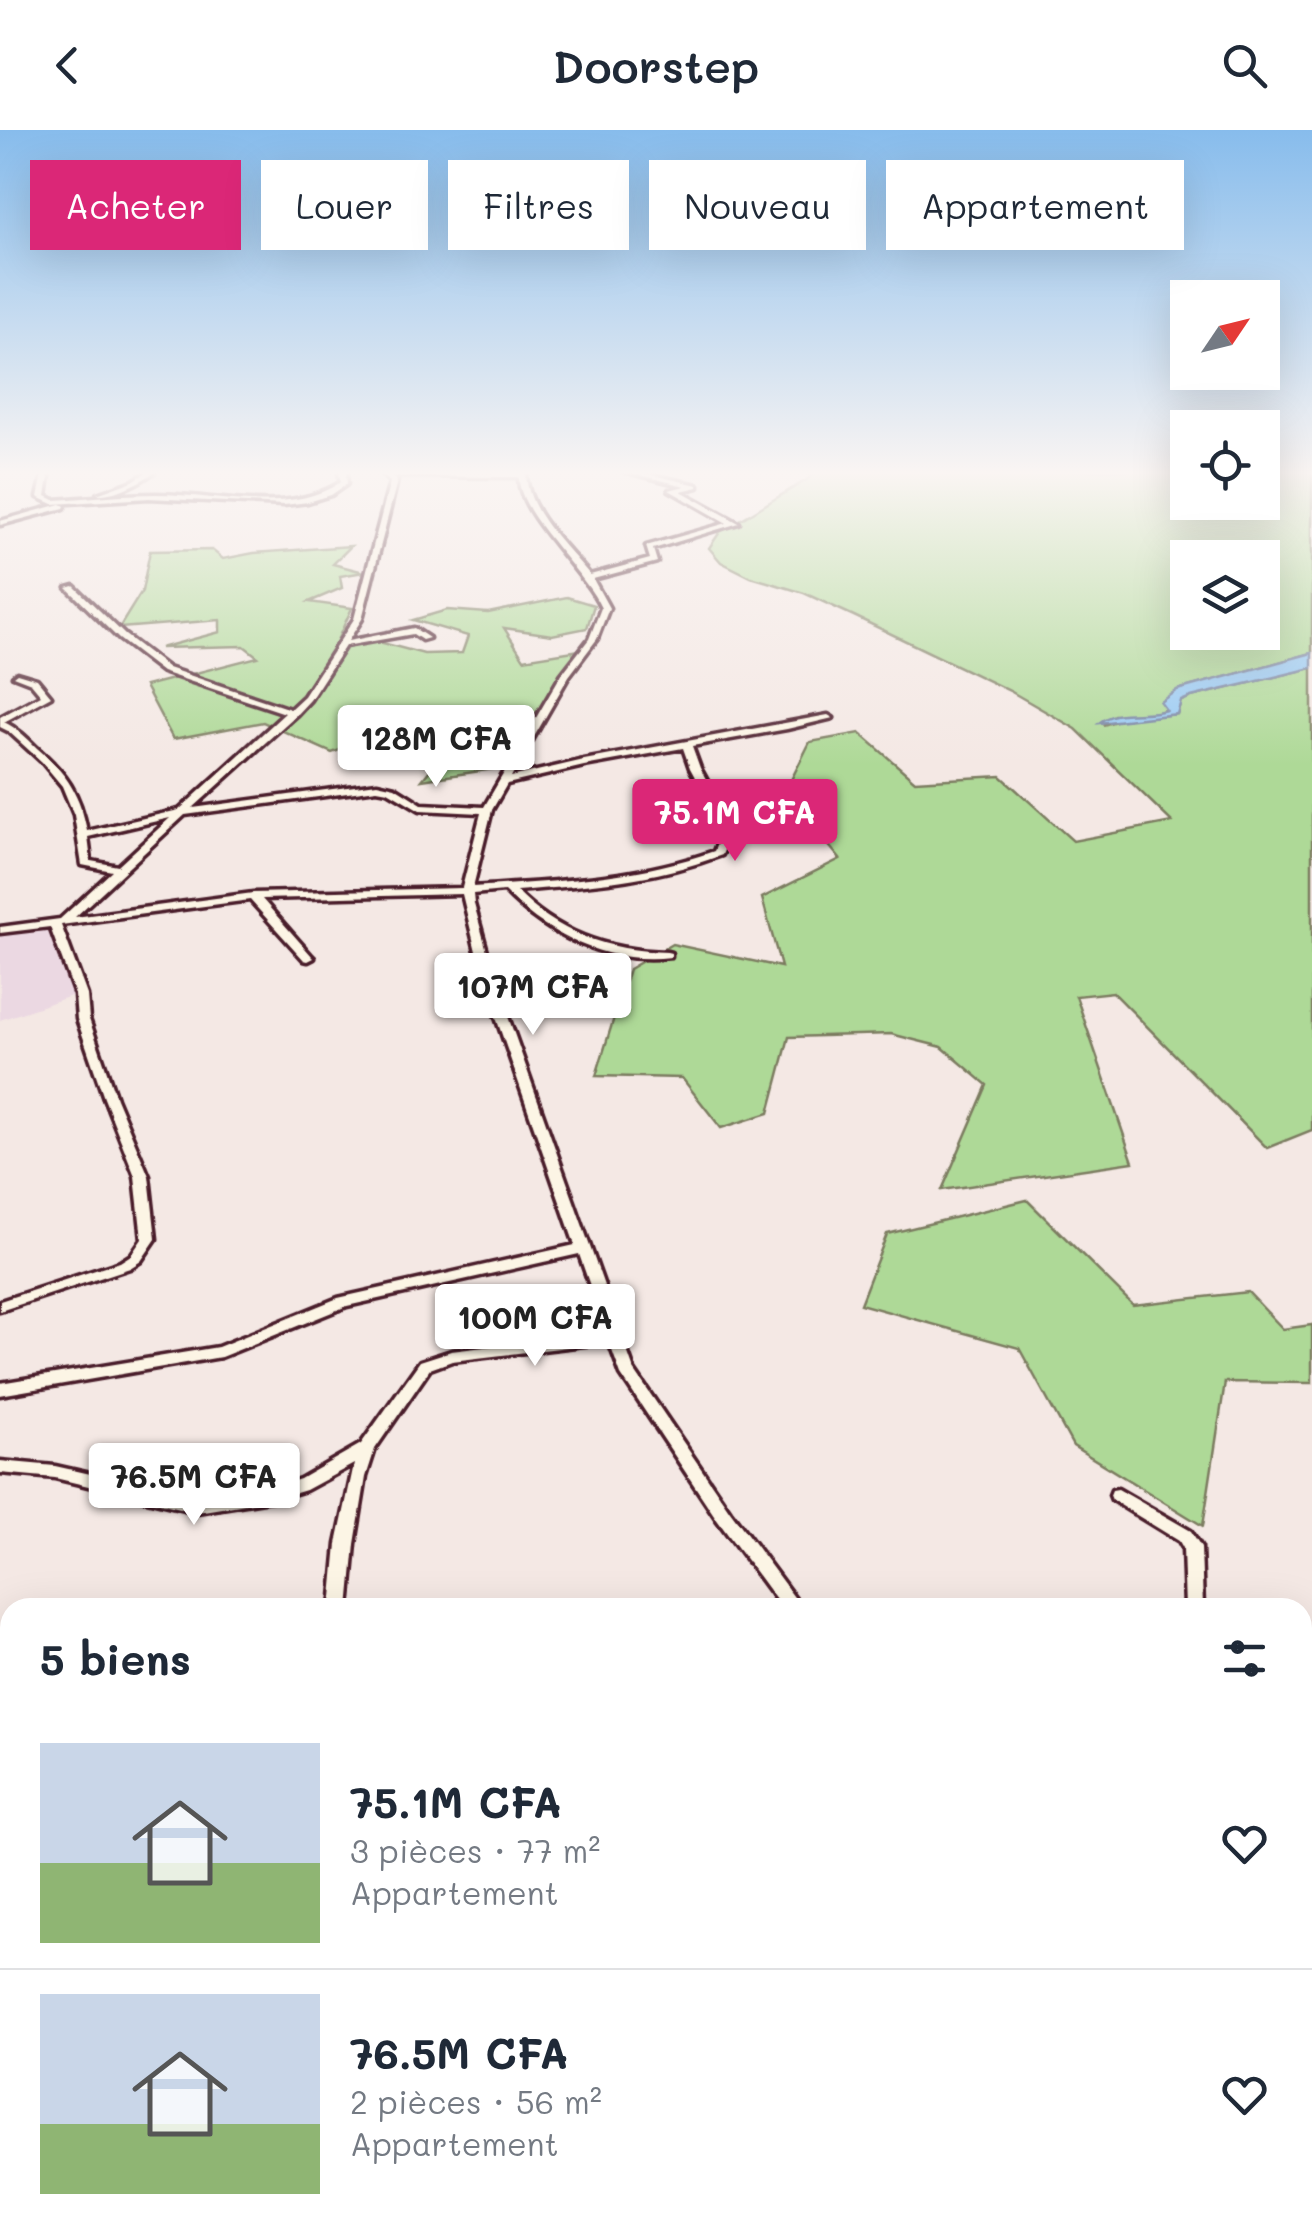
<!DOCTYPE html>
<html lang="fr">
<head>
<meta charset="utf-8">
<style>
  body { margin:0; font-family:Mali,sans-serif; background:#f6f6f7; color:#1f2937; height:100vh; display:flex; flex-direction:column; font-size:38px; white-space:nowrap }
  * { box-sizing:border-box; margin:0 }
  p { font-size:32px; color:#747a83 }
  .icon { flex:none; width:55px; height:55px; fill:none; stroke:currentColor; stroke-width:2; stroke-linecap:round; stroke-linejoin:round }
  .map { position:relative; flex:1; overflow:hidden }
  .details { position:absolute; left:0px; top:1468px; width:1312px; height:642px; display:flex; flex-direction:column; background:#fff; border-radius:30px 30px 0 0; box-shadow:0 10px 40px #0002 }
  .details>* { flex:none }
  .guide { position:absolute; left:30px; top:30px; width:1252px; height:90px; display:flex; gap:20px }
  .needle { width:65px; rotate:55deg }
  .buttons { position:absolute; left:1170px; top:150px; display:grid; gap:20px }
  .buttons a { display:grid; place-items:center; width:110px; height:110px; border-radius:0px; background:#fff; box-shadow:0 10px 40px #0002; font-size:50px }
  .price { position:absolute; translate:-50% -85px; padding:0 22px; border-radius:10px; background:#fff; color:#222; font-size:32px; line-height:65px; filter:drop-shadow(0 2px 5px #0008) }
  .price::after { content:''; position:absolute; left:50%; top:60px; width:30px; height:22px; margin-left:-15px; background:inherit; clip-path:polygon(0 0,100% 0,50% 100%) }
  .price.on { background:#db2777; color:#fff }
  ul { padding:0; list-style:none }
  li { display:flex; align-items:center; gap:30px; height:250px; padding:0 40px }
  li+li { border-top:2px solid #e0e1e3 }
  li span { display:grid; place-items:center; flex:none; width:280px; height:200px; border-radius:0px; color:#555 }
  li>.icon { margin-inline-start:auto }
  span .icon { width:120px; height:120px; fill:#fffc; stroke-width:1 }
  li b { font-size:42px }
  h2 { display:flex; justify-content:space-between; align-items:center; height:120px; padding:0 40px; font-size:42px }
  .pill { padding:0 35px; border-radius:0px; background:#fff; box-shadow:0 10px 40px #0002; font-size:35px; line-height:90px }
  .pill.on { background:#db2777; color:#fff }
  header { display:flex; justify-content:space-between; align-items:center; height:130px; padding:0 40px; background:#fff; font-size:45px; font-weight:600 }
  .map>svg:first-child { display:block }
</style>
</head>
<body>
<header><svg class="icon" aria-label="back" viewBox="0 0 24 24"><path d="M15 5l-7 7 7 7"/></svg>Doorstep<svg class="icon" aria-label="search" viewBox="0 0 24 24"><circle cx="10" cy="10" r="6"/><path d="M15 15l6 6"/></svg></header>
<div class="map">
<svg width="1312" height="2109" viewBox="0 0 1312 2109">
  <rect width="100%" height="100%" fill="#f4e8e4"/>
  <filter id="ink" filterUnits="userSpaceOnUse"><feTurbulence type="fractalNoise" baseFrequency=".01" numOctaves="2"/><feDisplacementMap in="SourceGraphic" scale="20" xChannelSelector="R" yChannelSelector="G"/><feConvolveMatrix kernelMatrix="1 2 1 2 8 2 1 2 1" color-interpolation-filters="sRGB"/></filter>
  <g filter="url(#ink)">
    <path fill="#ebd8e2" d="M53 797 74 865 0 890V806Z"/>
    <path fill="#aed997" stroke="#7c7c61" stroke-width="2.5" fill-rule="evenodd" d="M815 340H1187L1188 372H1262L1263 340H1312V523L1177 560 1167 579 1150 585H1114L1103 595 1122 589 1177 584 1181 571 1191 567 1312 538V1000L1267 1018 1113 862 1076 866 1133 1032 942 1060 987 955 942 917 891 904 789 907 769 983 721 998 682 948 596 946 629 839 672 814 781 837 762 768 840 729 785 662 810 612 860 603 915 651 1001 646 1073 711 1172 692 1076 599 1010 561 854 486 804 463 751 447 721 432 709 418 720 402 808 349ZM1188 428H1262V502H1188Z
      M351 416 333 434 364 442 340 446 342 458 309 472 352 478 334 517 379 512 424 524 462 523 468 506 413 490 447 480 488 483 567 467 594 475 587 498 552 505 504 498 524 529 580 520 499 638 422 650 464 598 416 591 332 623 263 592 173 609 145 556 258 527 244 516 160 518 220 502V490L119 498 142 461 150 421 212 420 223 429 254 423Z
      M1027 1070 1133 1175 1248 1162 1283 1199 1312 1195V1253L1225 1252 1203 1396 1073 1316 1019 1218 860 1174 887 1104Z"/>
    <path fill="#96c9f3" stroke="#7885a3" stroke-width="2.5" d="M1312 523V538L1191 567 1181 571 1177 584 1099 593C1115 578 1144 587 1166 580L1160 572 1177 560Z"/>
    <g fill="none" stroke-linecap="round" stroke-linejoin="round">
      <defs>
        <path id="street" d="M44 340H50L46 366 54 370C88 368 122 364 156 364 216 364 288 387 341 352L339 344 343 340H349L346 344 347 354 331 365 308 372 284 375 149 368 53 374 38 367Z
          M150 340H157C141 352 117 365 97 364L133 351Z
          M377 340H384L387 342 519 343 520 340H526C525 381 565 414 590 445L650 429 646 416 727 393 669 360 685 356 619 340H629L698 355V357L681 361 739 393 653 419 657 432 593 449 609 478 597 509 569 546 511 647 584 630 828 585 833 588 787 599 692 616 700 638 733 699 722 725C653 751 588 755 516 761 557 803 608 821 667 822L671 823V827C608 835 547 806 504 761L473 764 474 774 495 850 634 1240 730 1381 802 1478H782L718 1391 621 1245 609 1212 452 1231 430 1239 375 1319 366 1347 355 1414 349 1478H331L337 1414 354 1334 306 1360 276 1369 197 1382 55 1348 0 1343V1331L55 1336 197 1368 276 1357 300 1349 361 1314 420 1231 451 1221 606 1202 579 1124 347 1176 221 1227 0 1265V1253L218 1217 338 1168 575 1115 483 850 462 764 262 769 312 826 314 828 308 831 304 830 250 770 61 795 87 865 89 889 116 968 149 1046 156 1109 141 1131 130 1138 0 1181V1171L120 1132 131 1125 142 1109 135 1046 104 968 77 889 75 865 50 797 0 803V797L60 789 112 741 82 735 74 685 62 656 42 632 8 601 0 597V587L41 565 31 553 13 546 17 543 37 549 51 566 4 592C17 598 27 608 37 618 66 643 80 663 87 701L179 680 285 583 162 542 119 509 67 458 74 456 125 505 168 538 290 579 304 566 354 489 390 352ZM392 346 519 347C517 384 585 441 601 478L589 509 561 545 484 677 422 674 395 657 377 653 193 678 296 585 310 570 345 516 413 504 422 510 429 508 414 498 348 511 362 489 397 351ZM683 618 690 638 723 699 714 721C636 749 555 751 473 757L492 680 507 654 584 636ZM377 659 388 661 420 680 481 683 462 758 253 763 75 787 185 685ZM170 688 118 736 91 731 88 707Z
          M61 374 65 376 64 378 0 395V391Z
          M1118 1359 1191 1401 1201 1417 1203 1478H1185L1183 1418 1179 1411 1112 1370 1110 1365 1112 1360Z
          M1302 1634H1312V1652H1302Z
          M0 1645 10 1651V1673L0 1667Z
          M305 2100H329L331 2109H307Z
          M1211 2100H1237L1241 2109H1215Z"/>
      </defs>
      <use href="#street" stroke="#4a1f2b" stroke-width="7"/>
      <use href="#street" fill="#fcf5e5" fill-rule="evenodd"/>
    </g>
  </g>
  <linearGradient id="sky" x2="0" y2="1"><stop stop-color="#87bcec"/><stop offset="0.54" stop-color="#faf5f3"/><stop offset="1" stop-color="#faf5f3" stop-opacity="0"/></linearGradient>
  <rect width="1312" height="635" fill="url(#sky)"/>
</svg>
<div class="buttons">
<a><svg class="needle" viewBox="-14 -14 28 28"><path d="M0-13l5 13h-10z" fill="#e53935"/><path d="M0 13l5-13h-10z" fill="#747a83"/></svg></a>
<a><svg class="icon" aria-label="locate" viewBox="0 0 24 24"><circle cx="12" cy="12" r="6"/><path d="M12 2v4M12 18v4M2 12h4M18 12h4"/></svg></a>
<a><svg class="icon" aria-label="layers" viewBox="0 0 24 24"><path d="M12 4l9 5-9 5-9-5zM3 14l9 5 9-5"/></svg></a>
</div>
<b class="price" style="left:436px;top:660px">128M CFA</b>
<b class="price on" style="left:735px;top:734px">75.1M CFA</b>
<b class="price" style="left:533px;top:908px">107M CFA</b>
<b class="price" style="left:535px;top:1239px">100M CFA</b>
<b class="price" style="left:194px;top:1398px">76.5M CFA</b>
<div class="guide">
<a class="pill on">Acheter</a>
<a class="pill">Louer</a>
<a class="pill">Filtres</a>
<a class="pill">Nouveau</a>
<a class="pill">Appartement</a>
</div>
<section class="details">
<h2>5 biens<svg class="icon" aria-label="filters" viewBox="0 0 24 24"><path d="M4 7h16M4 17h16"/><circle cx="9" cy="7" r="2"/><circle cx="15" cy="17" r="2"/></svg></h2>
<ul>
<li><span style="background:linear-gradient(#c9d6e8 60%,#8fb573 0)"><svg class="icon" aria-label="home" viewBox="0 0 24 24"><path d="M3 11l9-7 9 7M6 9v11h12V9"/></svg></span><div><b>75.1M CFA</b><p>3 pièces · 77 m²</p><p>Appartement</p></div><svg class="icon" aria-label="heart" viewBox="0 0 24 24"><path d="M12 20l-8-8c-3-5 5-10 8-4 3-6 11-1 8 4z"/></svg></li>
<li><span style="background:linear-gradient(#c9d6e8 65%,#8fb573 0)"><svg class="icon" aria-label="home" viewBox="0 0 24 24"><path d="M3 11l9-7 9 7M6 9v11h12V9"/></svg></span><div><b>76.5M CFA</b><p>2 pièces · 56 m²</p><p>Appartement</p></div><svg class="icon" aria-label="heart" viewBox="0 0 24 24"><path d="M12 20l-8-8c-3-5 5-10 8-4 3-6 11-1 8 4z"/></svg></li>
</ul>
</section>
</div>
</body>
</html>
